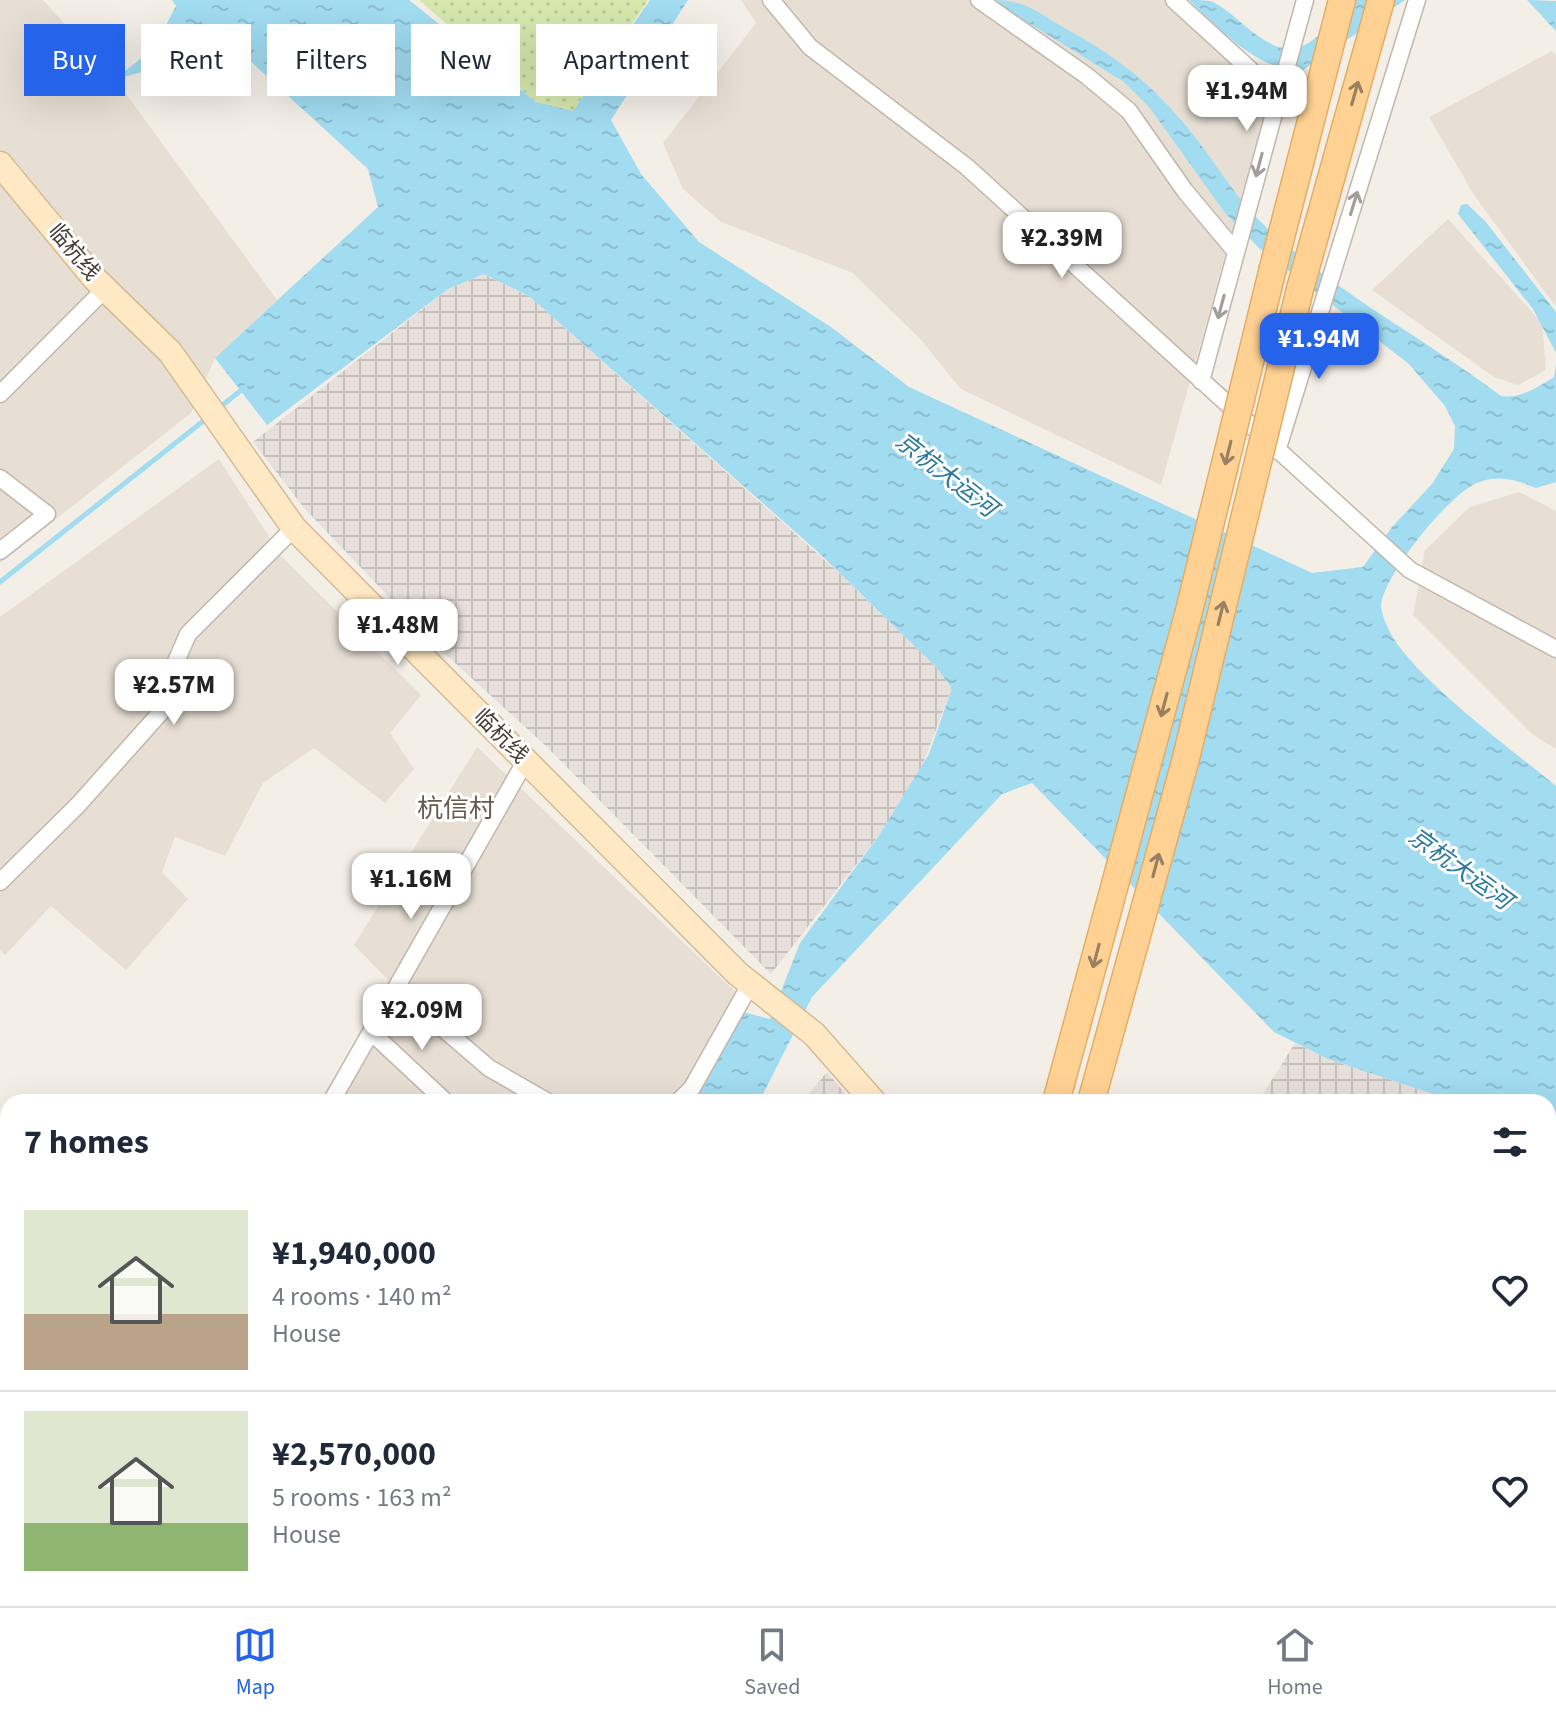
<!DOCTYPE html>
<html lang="en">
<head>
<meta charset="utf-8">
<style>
  body { margin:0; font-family:"Source Sans 3","Noto Sans SC",sans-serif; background:#f2f2f3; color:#1f2937; height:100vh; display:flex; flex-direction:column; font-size:30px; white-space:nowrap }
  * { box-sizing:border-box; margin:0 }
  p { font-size:26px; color:#747a83 }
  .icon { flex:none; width:44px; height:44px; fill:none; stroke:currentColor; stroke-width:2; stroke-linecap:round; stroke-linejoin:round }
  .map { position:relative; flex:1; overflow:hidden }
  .side { position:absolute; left:0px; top:1094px; width:1556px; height:512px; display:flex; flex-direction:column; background:#fff; border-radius:24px 24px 0 0; box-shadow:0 8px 32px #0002 }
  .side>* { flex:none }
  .banner { position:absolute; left:24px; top:24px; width:800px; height:72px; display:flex; gap:16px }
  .price { position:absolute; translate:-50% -68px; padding:0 18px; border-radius:16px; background:#fff; color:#222; font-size:26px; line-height:52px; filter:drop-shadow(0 2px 4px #0008) }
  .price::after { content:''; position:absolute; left:50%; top:48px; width:24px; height:18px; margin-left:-12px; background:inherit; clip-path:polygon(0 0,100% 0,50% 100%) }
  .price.selected { background:#2563eb; color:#fff }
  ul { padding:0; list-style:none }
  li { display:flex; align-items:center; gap:24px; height:200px; padding:0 24px }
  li+li { border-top:2px solid #e0e1e3 }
  li span { display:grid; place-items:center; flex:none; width:224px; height:160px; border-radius:0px; color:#555 }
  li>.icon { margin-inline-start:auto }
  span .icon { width:96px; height:96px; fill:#fffc; stroke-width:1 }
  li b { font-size:34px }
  h2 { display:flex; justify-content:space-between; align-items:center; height:96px; padding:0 24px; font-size:34px }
  .tag { padding:0 28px; border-radius:0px; background:#fff; box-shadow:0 8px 32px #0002; font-size:28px; line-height:72px }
  .tag.selected { background:#2563eb; color:#fff }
  .tab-bar { display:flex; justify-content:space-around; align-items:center; height:112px; border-top:2px solid #e0e1e3; background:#fff; font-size:22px; color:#747a83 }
  .tab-bar a { display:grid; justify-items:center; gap:4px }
  .tab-bar .selected { color:#2563eb }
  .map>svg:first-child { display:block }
</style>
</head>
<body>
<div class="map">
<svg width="1556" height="1606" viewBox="0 0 1556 1606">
  <defs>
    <pattern id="industrial-grid" width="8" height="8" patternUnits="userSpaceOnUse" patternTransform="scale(2)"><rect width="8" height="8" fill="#e6dfdb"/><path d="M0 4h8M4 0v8" fill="none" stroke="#c7c0bd"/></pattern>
    <pattern id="park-dots" width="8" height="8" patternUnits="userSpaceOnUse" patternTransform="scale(2)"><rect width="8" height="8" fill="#d6e8ae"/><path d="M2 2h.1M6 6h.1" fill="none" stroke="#b9c896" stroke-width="1.8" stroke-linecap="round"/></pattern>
    <pattern id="water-ripples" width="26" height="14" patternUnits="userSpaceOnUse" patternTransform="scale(2)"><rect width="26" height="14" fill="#a1dcf1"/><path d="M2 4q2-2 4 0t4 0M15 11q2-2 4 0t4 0" fill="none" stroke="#8cbecf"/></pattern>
  </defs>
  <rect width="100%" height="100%" fill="#f3eee6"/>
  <path fill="#e7dfd4" d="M0 0H43L115 79 277 300 215 358 191 413 0 563Z
    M741 0H1171L1269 99 1161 485 961 389 921 340 853 273 721 222 683 189 663 143 756 23Z
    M1552 51 1556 55V307L1474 195 1429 117Z
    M1448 219 1542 323 1546 370 1518 385 1494 377 1372 290Z
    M219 459 282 557 421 695 390 733 414 769 385 803 314 748 263 783 225 856 175 837 162 872 188 899 126 970 51 906 5 955 0 950V617Z
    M1519 492 1556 511V749L1533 735 1413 615 1425 550 1470 507Z
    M477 747 743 999 682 1102H332L396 988 354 945Z
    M0 1186 8 1196V1598H40L35 1606H0Z
    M160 1598H452L461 1606H170Z"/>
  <path fill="url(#industrial-grid)" d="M484 274 529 296 838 572 936 667 952 688 922 766 880 834 771 974 547 747 430 640 305 509 253 442 448 289Z
    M1295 1043 1328 1059 1457 1102H1258Z
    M827 1072 852 1102H802Z
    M1548 1140 1556 1144V1606H1222L1225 1598H1548Z"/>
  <path fill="url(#park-dots)" d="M419 0H648L573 111 536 102Z"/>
  <path fill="url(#water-ripples)" d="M172 0H409L536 102 573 111 650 0H688L611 120 641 174 699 242 831 327 909 387 1312 573 1363 567 1392 527 1432 484 1454 449 1455 426 1445 406 1409 364 1259 248 1225 213 1150 108 1124 82 992 0C1026 0 1034 11 1063 27 1113 55 1144 77 1182 121 1211 154 1232 195 1265 226 1336 293 1424 338 1501 396 1520 399 1538 387 1554 377L1556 364V482L1536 488C1517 480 1497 474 1477 483 1449 494 1384 575 1381 605 1381 611 1385 622 1388 628 1408 674 1514 751 1556 786V1144L1548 1140V1102H1457L1328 1059 1274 1032 1032 783 1002 794 812 997 759 1102H683L743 1012 770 1019 800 943 880 834 929 754 952 688 936 667 818 552 529 296 484 274 448 289 267 425 215 358 378 207 368 169 236 48 115 79 154 48 176 6Z
    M1189 0C1196 0 1207 0 1213 2 1243 17 1273 66 1310 42 1327 31 1342 14 1357 0H1405L1303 70C1259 73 1219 28 1189 0Z
    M1527 0 1556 1V31Z
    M1467 204 1485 221 1556 312V353L1533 309 1458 214 1461 205Z"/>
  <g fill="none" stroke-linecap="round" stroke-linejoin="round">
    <path stroke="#a1dcf1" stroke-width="5" d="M224 404 245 387
      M0 582 202 422
      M0 1363 8 1369
      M314 1598 325 1606"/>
    <defs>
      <path id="street" d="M771 0 810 47 967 167 1410 570 1556 649
        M979 0 1087 76 1129 111 1185 191 1236 252
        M1174 0 1278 95
        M1201 381 1305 0
        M0 394 105 289
        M1277 451 1417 0
        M0 478 47 514 0 551
        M0 882 78 805 161 712 167 682 188 634 294 528
        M396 988 489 1068 548 1102
        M371 1032 446 1102
        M331 1102 526 760
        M678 1102 692 1088 751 983
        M0 1220 8 1228
        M0 1380 8 1387
        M148 1598 158 1606
        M449 1598 459 1606
        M598 1598 606 1606
        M58 1606 61 1598
        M500 1606 505 1598"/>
      <path id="secondary" d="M0 164 95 279 170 352 294 528 738 974 814 1034 874 1102
        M1210 1606 1213 1598"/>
      <path id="primary" d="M1273 268 1342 0
        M1300 289 1381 0
        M920 1606 922 1598
        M953 1606 956 1598"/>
    </defs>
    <use href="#street" stroke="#c2b7ac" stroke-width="19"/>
    <use href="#secondary" stroke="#d4bb95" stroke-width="27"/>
    <use href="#primary" stroke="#e5ac62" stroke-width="29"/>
    <use href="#street" stroke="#fff" stroke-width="16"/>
    <use href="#secondary" stroke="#ffe9c5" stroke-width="24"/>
    <use href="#primary" stroke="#ffd294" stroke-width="26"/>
    <defs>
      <path id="primary-bridge" d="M1056 1102 1189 611 1273 268
        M1091 1102 1185 762 1300 289"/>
    </defs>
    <use href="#primary-bridge" stroke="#e5ac62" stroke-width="29" stroke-linecap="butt"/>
    <use href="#primary-bridge" stroke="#ffd294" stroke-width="26"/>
  </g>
  <defs><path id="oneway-shaft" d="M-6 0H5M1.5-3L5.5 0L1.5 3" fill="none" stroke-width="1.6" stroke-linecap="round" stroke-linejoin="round" transform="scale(2)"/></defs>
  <g stroke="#998060">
    <use href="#oneway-shaft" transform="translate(1355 93) rotate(-74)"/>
    <use href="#oneway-shaft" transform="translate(1228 453) rotate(104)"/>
    <use href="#oneway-shaft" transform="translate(1221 613) rotate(-76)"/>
    <use href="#oneway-shaft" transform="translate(1164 705) rotate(105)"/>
    <use href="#oneway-shaft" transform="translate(1156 865) rotate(-75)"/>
    <use href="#oneway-shaft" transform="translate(1096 956) rotate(105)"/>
  </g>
  <g stroke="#a29e9a">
    <use href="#oneway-shaft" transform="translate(1259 165) rotate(105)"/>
    <use href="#oneway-shaft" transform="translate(1354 203) rotate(-73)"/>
    <use href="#oneway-shaft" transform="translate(1221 307) rotate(105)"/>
  </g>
  <g text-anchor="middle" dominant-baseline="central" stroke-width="6" stroke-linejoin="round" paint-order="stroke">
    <g font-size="22" fill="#463d35" stroke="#fff">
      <text transform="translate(74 252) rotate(50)">临杭线</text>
      <text transform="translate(501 736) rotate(45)">临杭线</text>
    </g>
    <g font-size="24" font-style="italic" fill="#297a9c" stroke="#fff">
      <text transform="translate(946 475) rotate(38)">京杭大运河</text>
      <text transform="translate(1460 869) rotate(36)">京杭大运河</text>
    </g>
    <g font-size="26" fill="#695a4c" stroke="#fff">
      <text x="456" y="808">杭信村</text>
    </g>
  </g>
</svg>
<b class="price" style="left:1247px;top:133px">¥1.94M</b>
<b class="price" style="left:1062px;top:280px">¥2.39M</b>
<b class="price selected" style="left:1319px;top:381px">¥1.94M</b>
<b class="price" style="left:398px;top:667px">¥1.48M</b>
<b class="price" style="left:174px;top:727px">¥2.57M</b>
<b class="price" style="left:411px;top:921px">¥1.16M</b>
<b class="price" style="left:422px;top:1052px">¥2.09M</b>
<div class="banner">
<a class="tag selected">Buy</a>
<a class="tag">Rent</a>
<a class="tag">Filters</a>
<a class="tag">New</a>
<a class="tag">Apartment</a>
</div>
<section class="side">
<h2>7 homes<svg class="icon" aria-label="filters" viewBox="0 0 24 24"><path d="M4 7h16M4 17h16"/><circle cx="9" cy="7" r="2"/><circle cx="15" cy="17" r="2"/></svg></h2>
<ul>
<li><span style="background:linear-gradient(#dfe7d0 65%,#b9a48a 0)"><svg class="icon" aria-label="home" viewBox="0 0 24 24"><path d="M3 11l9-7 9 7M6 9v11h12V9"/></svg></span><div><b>¥1,940,000</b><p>4 rooms · 140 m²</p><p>House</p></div><svg class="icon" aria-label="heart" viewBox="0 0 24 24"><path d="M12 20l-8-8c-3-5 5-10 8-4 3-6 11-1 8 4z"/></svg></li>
<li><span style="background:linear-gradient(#dfe7d0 70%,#8fb573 0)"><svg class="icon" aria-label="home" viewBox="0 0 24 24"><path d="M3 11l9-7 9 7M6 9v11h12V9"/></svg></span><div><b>¥2,570,000</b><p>5 rooms · 163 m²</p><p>House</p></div><svg class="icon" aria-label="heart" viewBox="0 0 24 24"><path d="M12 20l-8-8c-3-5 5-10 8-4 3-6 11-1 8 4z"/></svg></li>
</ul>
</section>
</div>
<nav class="tab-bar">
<a class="selected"><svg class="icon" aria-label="map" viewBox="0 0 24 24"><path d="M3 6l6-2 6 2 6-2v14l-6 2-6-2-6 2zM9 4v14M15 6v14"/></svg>Map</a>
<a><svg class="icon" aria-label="saved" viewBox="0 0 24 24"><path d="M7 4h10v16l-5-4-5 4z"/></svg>Saved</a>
<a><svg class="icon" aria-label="home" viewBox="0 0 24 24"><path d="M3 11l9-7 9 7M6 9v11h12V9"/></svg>Home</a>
</nav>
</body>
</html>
